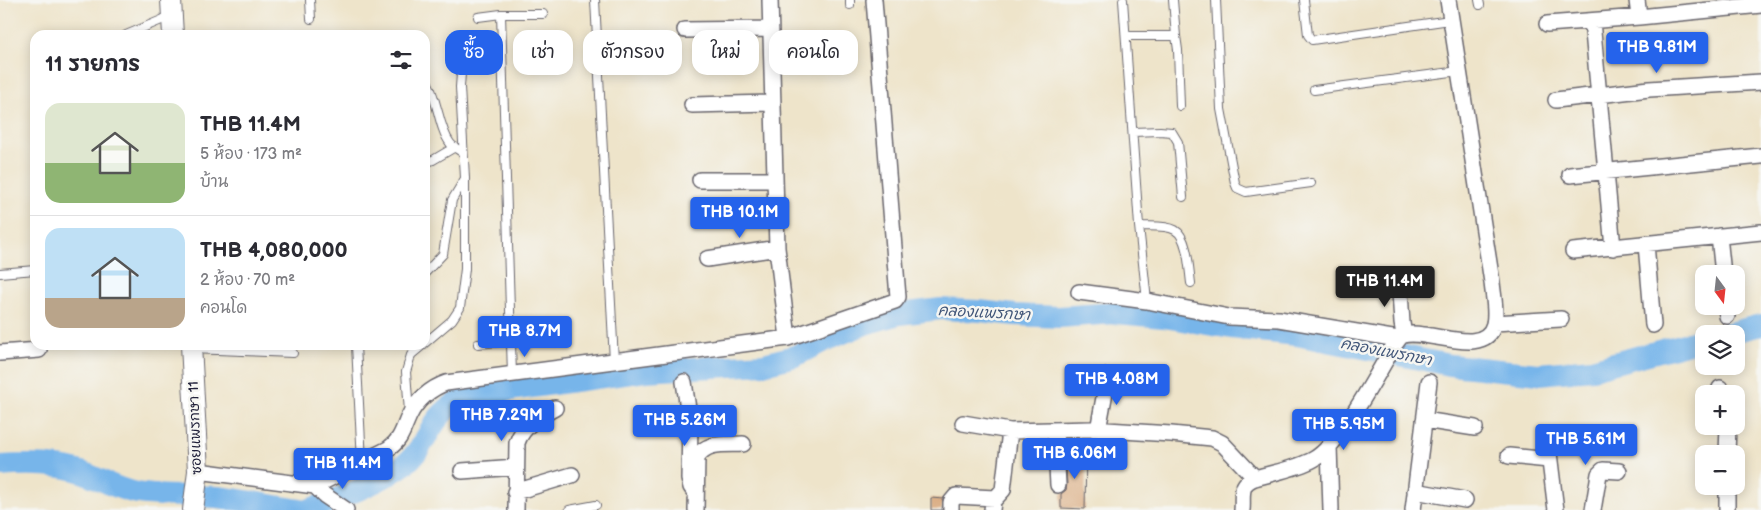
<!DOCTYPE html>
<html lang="th">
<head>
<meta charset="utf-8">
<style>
  body { margin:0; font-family:"Balsamiq Sans","Playpen Sans Thai",sans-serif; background:#f7f7f7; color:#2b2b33; height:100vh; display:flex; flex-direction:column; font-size:19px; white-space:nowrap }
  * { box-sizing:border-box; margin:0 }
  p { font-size:16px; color:#7c7c81 }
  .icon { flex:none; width:28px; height:28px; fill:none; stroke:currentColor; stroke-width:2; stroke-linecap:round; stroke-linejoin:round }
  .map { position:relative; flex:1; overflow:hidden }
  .drawer { position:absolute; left:30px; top:30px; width:400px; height:320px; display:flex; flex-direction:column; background:#fff; border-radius:15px; box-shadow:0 2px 12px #0003 }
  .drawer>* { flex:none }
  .top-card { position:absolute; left:445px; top:30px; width:475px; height:45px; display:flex; gap:10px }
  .needle { width:32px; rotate:165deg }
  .controls { position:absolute; left:1695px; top:265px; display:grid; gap:10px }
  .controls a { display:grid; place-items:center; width:50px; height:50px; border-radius:10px; background:#fff; box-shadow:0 2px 12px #0003; font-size:25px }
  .price { position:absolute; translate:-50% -42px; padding:0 11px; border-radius:5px; background:#2563eb; color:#fff; font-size:16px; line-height:32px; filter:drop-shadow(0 1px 2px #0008) }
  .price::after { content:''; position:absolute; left:50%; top:30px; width:15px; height:11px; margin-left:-8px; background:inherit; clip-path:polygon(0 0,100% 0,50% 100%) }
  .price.on { background:#222; color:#fff }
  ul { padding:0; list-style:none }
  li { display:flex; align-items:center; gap:15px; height:125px; padding:0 15px }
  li+li { border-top:1px solid #e1e1e2 }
  li span { display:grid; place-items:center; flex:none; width:140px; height:100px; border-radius:15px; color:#555 }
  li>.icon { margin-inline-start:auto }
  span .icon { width:60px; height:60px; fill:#fffc; stroke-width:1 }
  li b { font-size:21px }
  h2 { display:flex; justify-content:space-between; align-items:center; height:60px; padding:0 15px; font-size:21px }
  .tag { padding:0 18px; border-radius:15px; background:#fff; box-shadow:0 2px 12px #0003; font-size:18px; line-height:45px }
  .tag.on { background:#2563eb; color:#fff }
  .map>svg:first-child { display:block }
</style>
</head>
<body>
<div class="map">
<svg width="1761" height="510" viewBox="0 0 1761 510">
  <rect width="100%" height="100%" fill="#f6f6f2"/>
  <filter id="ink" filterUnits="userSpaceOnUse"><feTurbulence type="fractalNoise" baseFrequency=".02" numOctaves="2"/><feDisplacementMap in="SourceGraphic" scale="10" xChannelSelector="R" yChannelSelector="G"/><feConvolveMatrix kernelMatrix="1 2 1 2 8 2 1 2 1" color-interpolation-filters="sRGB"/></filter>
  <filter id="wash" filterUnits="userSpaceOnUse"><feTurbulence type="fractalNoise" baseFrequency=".0096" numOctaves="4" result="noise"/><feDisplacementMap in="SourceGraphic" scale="20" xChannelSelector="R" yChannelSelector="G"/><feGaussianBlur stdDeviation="1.12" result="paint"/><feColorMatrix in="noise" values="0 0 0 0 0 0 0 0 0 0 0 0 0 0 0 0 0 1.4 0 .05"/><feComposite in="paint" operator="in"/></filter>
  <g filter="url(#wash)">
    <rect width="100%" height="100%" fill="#eee4ca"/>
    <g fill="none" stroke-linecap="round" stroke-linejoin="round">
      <path stroke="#77b5ea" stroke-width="22" d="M1725 334 1761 325
        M0 466C26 464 62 464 87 474 104 481 119 490 137 493 163 497 190 495 217 497 245 500 273 506 300 510
        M308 510C341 497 376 485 405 464 425 449 430 421 450 407 461 398 476 396 489 393L646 371 764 364 795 356 826 340 865 324 899 314 941 309 980 311 1015 315 1059 317 1116 313 1163 317 1231 328 1296 335 1450 365 1539 374 1592 369 1704 339"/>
    </g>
    <g id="blocks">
      <path fill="#dbaf86" d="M1065 449 1086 450 1085 509 1061 508V494L1066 490 1067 484Z
        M931 498 943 499 942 510H931Z"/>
    </g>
  </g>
  <g filter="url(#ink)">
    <use href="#blocks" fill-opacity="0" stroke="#69666d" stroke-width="1"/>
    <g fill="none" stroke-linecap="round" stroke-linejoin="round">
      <defs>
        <path id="lane" d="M310 0 311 19
          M595 0 614 361
          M850 0V5
          M1123 0 1139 226 1147 301
          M1173 0 1176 36
          M1216 0 1221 109 1235 183 1237 188 1246 192 1311 183
          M1304 0 1308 35 1312 40 1450 20
          M1479 0 1480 5
          M501 14 512 375
          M478 17 501 14H543
          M126 35 171 16
          M1126 36H1176L1178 50 1180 106
          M425 78C438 97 438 127 450 143 453 147 459 150 463 153
          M1314 90 1459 71
          M1133 132 1160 131 1172 132 1178 142 1183 197
          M425 163 433 160 455 147
          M1139 226C1150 227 1165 225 1175 230 1188 237 1189 269 1191 283
          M0 273 35 270
          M425 273 443 254 452 200 464 180
          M425 343 452 320 460 308 465 269V178L460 87 463 47
          M478 344 566 336
          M356 345 362 462
          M191 349 293 353
          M409 412 406 372 411 355 423 345
          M569 510 596 505"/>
        <path id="street" d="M770 0 777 248 788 338
          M1637 0 1639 17
          M1592 21 1613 248
          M1547 24 1639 17 1761 5
          M685 30 770 29
          M1556 100 1649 89 1761 82
          M692 105 773 103
          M1570 175 1761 156
          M700 180H775
          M1719 236 1723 274
          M1646 244 1653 325
          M1573 251 1761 232
          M707 259 777 248
          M1399 276 1402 323 1404 335
          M1079 292 1147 301 1229 317 1279 319 1398 339
          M1726 306 1727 316
          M1494 323 1561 319
          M0 353 39 350
          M684 382 690 422 689 479 691 487 696 494
          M1720 388 1722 394
          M1424 420 1475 428
          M963 423 1010 431
          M1055 430 1058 485
          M1098 430 1108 376
          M1547 437 1556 510
          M1329 446 1331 510
          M1727 454 1728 426
          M1509 456 1549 460
          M198 471 315 486 388 449C402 439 402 431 409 416 416 401 431 388 446 383L788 338 895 301 898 297 874 0
          M462 471 516 467
          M315 486 324 495 346 510
          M1415 491 1465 500
          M515 492 572 475
          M516 510 517 443C522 426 540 416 555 408
          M696 510 697 457C707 441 726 445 743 444
          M951 510V502L956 496 995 498
          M992 510 993 501 1003 490 1010 431 1091 429 1171 434 1212 438 1222 443 1255 478
          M1242 510C1243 503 1241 493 1244 487 1245 483 1251 479 1255 478 1275 472 1296 469 1314 459 1340 445 1378 372 1395 344L1401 336C1424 326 1485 360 1494 324 1497 311 1493 295 1492 282L1448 0
          M1413 510 1429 382
          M1593 510 1599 474 1603 470 1619 471
          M1727 510V486"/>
        <path id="secondary" d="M171 0 173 35
          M191 345 198 471 193 510"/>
      </defs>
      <use href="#lane" stroke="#69666d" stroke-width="10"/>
      <use href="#street" stroke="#69666d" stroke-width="18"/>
      <use href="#secondary" stroke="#69666d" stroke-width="22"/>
      <use href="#lane" stroke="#fff" stroke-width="8"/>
      <use href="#street" stroke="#fff" stroke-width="15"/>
      <use href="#secondary" stroke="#fff" stroke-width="20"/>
    </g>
  </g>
  <g text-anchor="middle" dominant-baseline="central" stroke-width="5" stroke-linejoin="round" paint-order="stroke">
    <g font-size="14" fill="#22223b" stroke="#f6f6f2">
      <text transform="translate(195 428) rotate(-92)">ซอยแพรกษา 11</text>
    </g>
    <g font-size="15" font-style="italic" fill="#405578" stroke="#f6f6f2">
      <text transform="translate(984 313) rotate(3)">คลองแพรกษา</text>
      <text transform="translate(1386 352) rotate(11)">คลองแพรกษา</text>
    </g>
  </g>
</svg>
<div class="controls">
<a><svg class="needle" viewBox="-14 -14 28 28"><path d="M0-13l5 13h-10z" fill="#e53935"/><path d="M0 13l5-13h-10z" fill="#7c7c81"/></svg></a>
<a><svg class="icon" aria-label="layers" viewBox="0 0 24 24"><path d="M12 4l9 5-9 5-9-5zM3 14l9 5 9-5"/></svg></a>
<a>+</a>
<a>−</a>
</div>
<b class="price" style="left:1657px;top:74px">THB 9.81M</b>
<b class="price" style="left:740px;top:239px">THB 10.1M</b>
<b class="price on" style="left:1385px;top:308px">THB 11.4M</b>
<b class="price" style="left:525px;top:358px">THB 8.7M</b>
<b class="price" style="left:1117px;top:406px">THB 4.08M</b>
<b class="price" style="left:502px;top:442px">THB 7.29M</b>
<b class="price" style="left:685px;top:447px">THB 5.26M</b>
<b class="price" style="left:1344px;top:451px">THB 5.95M</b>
<b class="price" style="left:1586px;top:466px">THB 5.61M</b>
<b class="price" style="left:1075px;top:480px">THB 6.06M</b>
<b class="price" style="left:343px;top:490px">THB 11.4M</b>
<div class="top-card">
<a class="tag on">ซื้อ</a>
<a class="tag">เช่า</a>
<a class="tag">ตัวกรอง</a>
<a class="tag">ใหม่</a>
<a class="tag">คอนโด</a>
</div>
<section class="drawer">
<h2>11 รายการ<svg class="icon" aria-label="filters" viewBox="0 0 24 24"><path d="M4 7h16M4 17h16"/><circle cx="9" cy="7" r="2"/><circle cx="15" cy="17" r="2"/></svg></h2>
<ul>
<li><span style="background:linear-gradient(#dfe7d0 60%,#8fb573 0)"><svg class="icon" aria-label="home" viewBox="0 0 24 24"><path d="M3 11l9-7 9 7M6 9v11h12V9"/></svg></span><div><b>THB 11.4M</b><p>5 ห้อง · 173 m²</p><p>บ้าน</p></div></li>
<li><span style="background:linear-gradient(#bfe0f5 70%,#b9a48a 0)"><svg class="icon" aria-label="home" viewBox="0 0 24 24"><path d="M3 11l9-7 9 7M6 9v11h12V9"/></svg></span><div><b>THB 4,080,000</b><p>2 ห้อง · 70 m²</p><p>คอนโด</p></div></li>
</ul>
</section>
</div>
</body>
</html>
